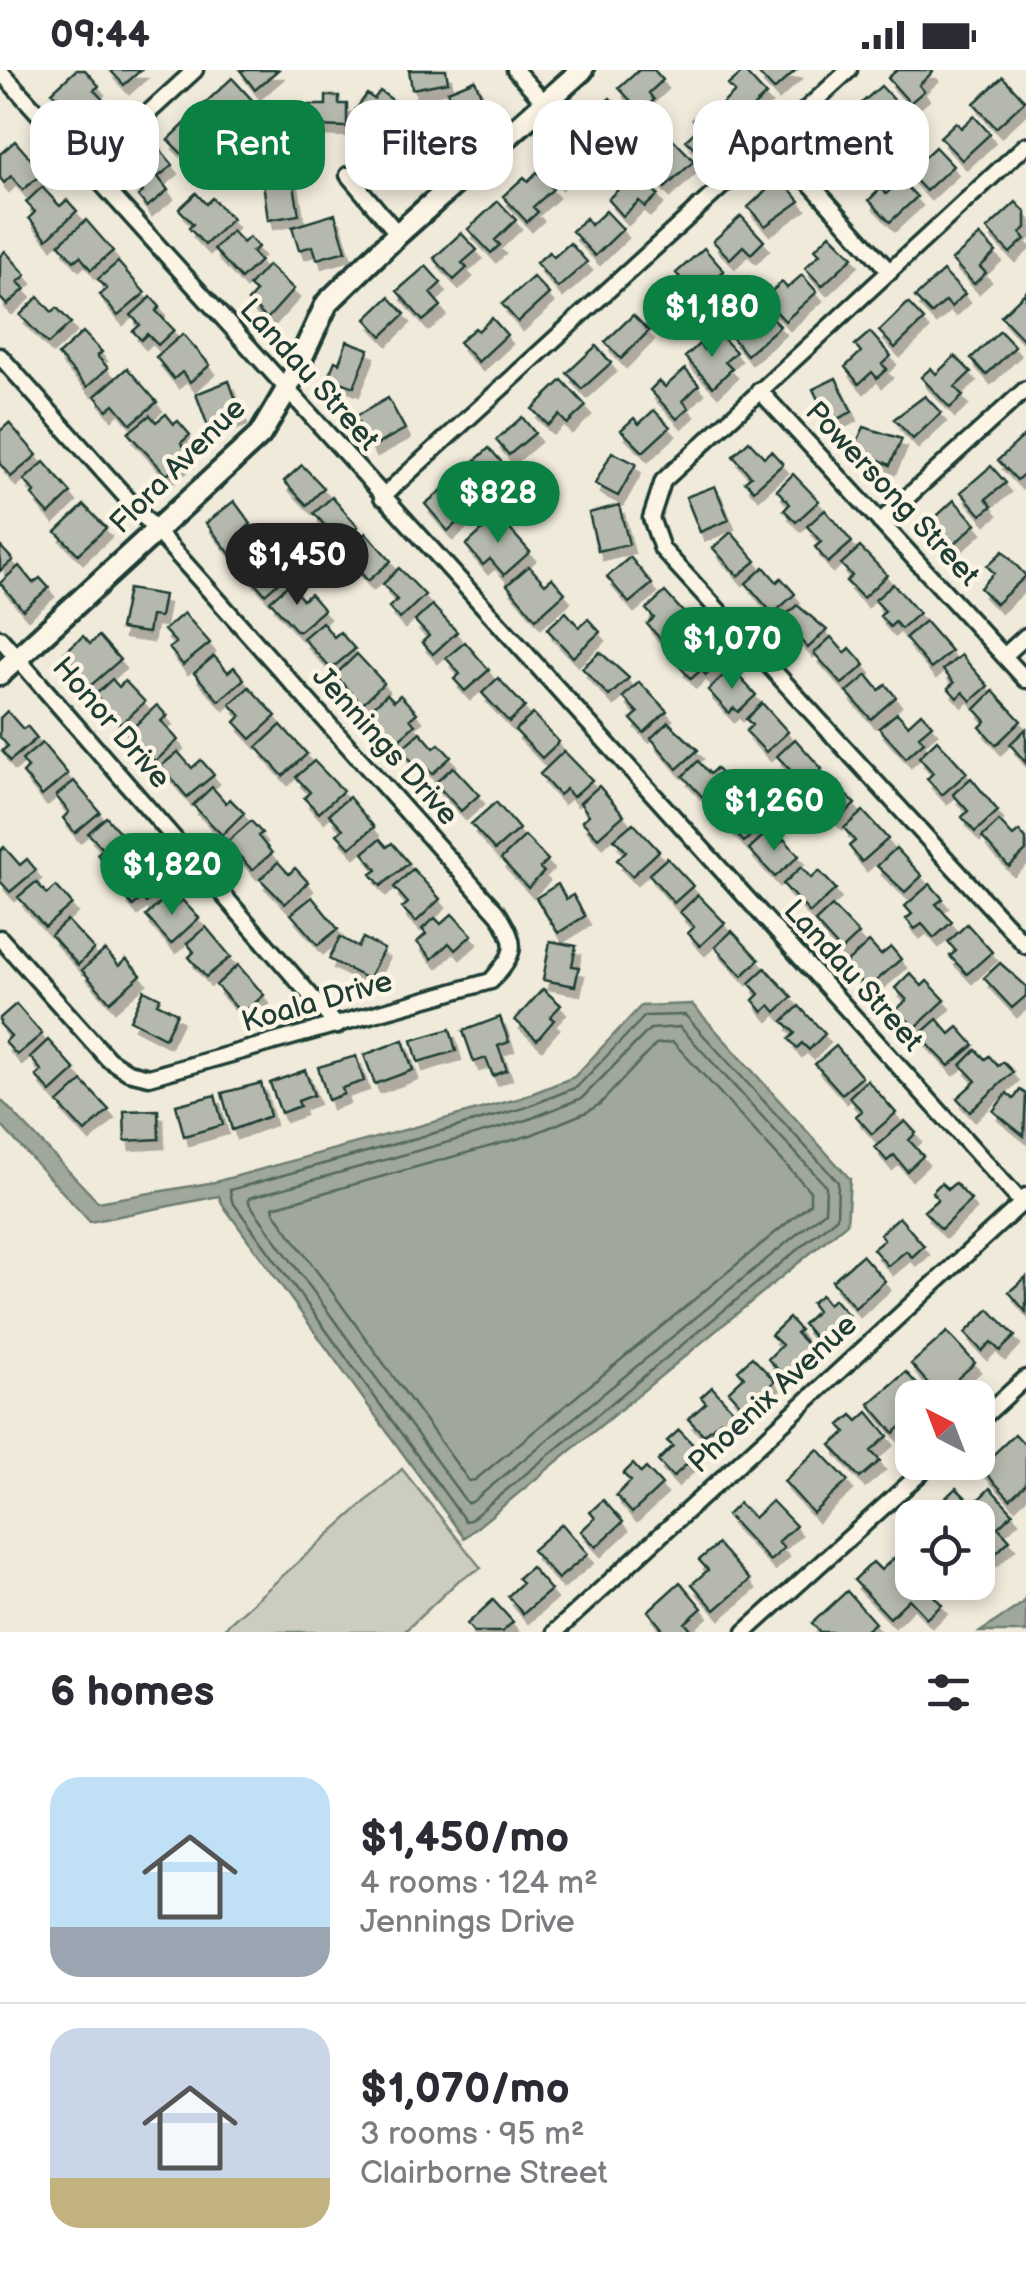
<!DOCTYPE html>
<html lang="en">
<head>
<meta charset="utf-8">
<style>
  body { margin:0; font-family:"Balsamiq Sans",sans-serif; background:#f7f7f7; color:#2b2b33; height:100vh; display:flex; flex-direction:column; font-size:38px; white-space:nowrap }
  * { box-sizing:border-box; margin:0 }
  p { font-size:32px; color:#7c7c81 }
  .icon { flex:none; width:55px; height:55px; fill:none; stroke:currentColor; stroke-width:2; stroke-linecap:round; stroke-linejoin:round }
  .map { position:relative; height:1562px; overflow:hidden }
  .side { display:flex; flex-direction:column; background:#fff; flex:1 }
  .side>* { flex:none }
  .banner { position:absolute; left:30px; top:30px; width:968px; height:90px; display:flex; gap:20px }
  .needle { width:65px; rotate:318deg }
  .controls { position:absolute; left:895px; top:1310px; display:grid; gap:20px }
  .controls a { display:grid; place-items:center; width:100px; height:100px; border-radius:20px; background:#fff; box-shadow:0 5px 15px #0003; font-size:50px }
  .price { position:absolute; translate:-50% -85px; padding:0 22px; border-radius:35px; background:#0b8043; color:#fff; font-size:32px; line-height:65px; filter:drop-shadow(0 2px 5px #0008) }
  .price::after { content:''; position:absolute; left:50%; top:60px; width:30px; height:22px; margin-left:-15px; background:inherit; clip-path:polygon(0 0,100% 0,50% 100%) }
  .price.on { background:#222; color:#fff }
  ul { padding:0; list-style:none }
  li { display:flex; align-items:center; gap:30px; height:250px; padding:0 50px }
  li+li { border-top:2px solid #e1e1e2 }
  li span { display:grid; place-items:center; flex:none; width:280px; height:200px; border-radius:30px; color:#555 }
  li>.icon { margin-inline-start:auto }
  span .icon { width:120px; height:120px; fill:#fffc; stroke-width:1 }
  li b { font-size:42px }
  h2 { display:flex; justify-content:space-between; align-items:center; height:120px; padding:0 50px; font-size:42px }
  .pill { padding:0 35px; border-radius:30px; background:#fff; box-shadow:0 5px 15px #0003; font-size:35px; line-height:90px }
  .pill.on { background:#0b8043; color:#fff }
  .status { display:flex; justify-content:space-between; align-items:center; height:70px; padding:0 50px; background:#fff; direction:ltr }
  .status svg { height:28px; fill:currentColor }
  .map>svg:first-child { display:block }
</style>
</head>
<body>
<div class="status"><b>09:44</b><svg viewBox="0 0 49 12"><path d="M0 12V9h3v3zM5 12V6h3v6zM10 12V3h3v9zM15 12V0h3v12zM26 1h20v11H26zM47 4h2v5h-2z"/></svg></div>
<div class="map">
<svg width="1026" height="1562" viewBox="0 0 1026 1562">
  <defs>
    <filter id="shadow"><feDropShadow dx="5" dy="9" stdDeviation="0" flood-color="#0004"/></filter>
  </defs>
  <rect width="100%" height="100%" fill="#efeada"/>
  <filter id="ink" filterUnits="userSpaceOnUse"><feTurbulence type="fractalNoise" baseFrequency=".01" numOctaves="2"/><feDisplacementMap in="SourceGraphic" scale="20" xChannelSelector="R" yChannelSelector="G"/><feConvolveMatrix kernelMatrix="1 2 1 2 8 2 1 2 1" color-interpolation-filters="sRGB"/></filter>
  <g filter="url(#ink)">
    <path fill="#cccdbf" stroke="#76857a" stroke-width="2.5" d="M402 1399 481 1498 459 1510 404 1562H220Z"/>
    <path fill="#9fa89a" stroke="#6c7d71" stroke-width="2.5" d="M692 934 850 1109 847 1153 464 1468 223 1135 219 1126 90 1152 0 1054V1029L98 1132 215 1112 521 1028 574 1007 641 936Z
      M1026 1525V1562H980L1023 1533Z"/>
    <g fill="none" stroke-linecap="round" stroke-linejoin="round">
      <path stroke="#52685d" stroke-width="2.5" d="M685 945 838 1112 837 1147 470 1450 465 1451 232 1131 230 1120 524 1038 577 1017 645 946Z
        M680 957 826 1116 825 1141 472 1432 467 1433 249 1133V1128L527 1050 582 1028 650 959Z
        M673 972 810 1121V1134L475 1410 469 1411 274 1142 273 1137 531 1065 587 1042 600 1034 656 974Z"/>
    </g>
    <path fill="#b5b9ad" stroke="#1f3d34" stroke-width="2.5" filter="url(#shadow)" d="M76 0H85L99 16 94 20 104 31 86 47 69 28 64 34 52 22Z
      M110 0H141L124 15Z
      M240 0H278L255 20Z
      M409 0H446L448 12 412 19Z
      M639 0H654L663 10 649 23 654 30 641 42 619 18Z
      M763 0H796L774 20 759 4Z
      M897 0H931L933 2 919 15 924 21 910 33 888 8Z
      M744 1 766 25 737 52 721 35 735 22 728 15Z
      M1003 7 1025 31 996 58 974 33Z
      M232 8 253 31 224 58 203 35Z
      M475 10 485 35 479 37 484 51 461 59 456 45 447 48 442 35 452 32 448 21Z
      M881 16 898 34 882 48 886 52 869 66 849 44Z
      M380 21 398 34 393 41 401 48 384 72 368 61 372 55 354 42 367 24 374 29Z
      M326 26H339V34H347V57L309 56V35H326Z
      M610 28 630 51 612 72 607 66 597 75 579 55Z
      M708 35 730 59 702 86 686 70 700 57 693 49Z
      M197 42 213 60 207 66 215 75 197 93 188 84 185 87 168 70Z
      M974 46 990 64 962 90 940 67 956 52 961 58Z
      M292 52 312 75 283 100 269 83 276 76 271 70Z
      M834 59 865 86 843 106 816 77Z
      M573 66 588 83 557 110 539 89 559 73 562 76Z
      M671 67 694 91 665 118 651 103 663 91 655 82Z
      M393 70 433 71V99L393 98Z
      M15 71 43 103 23 120 11 106 4 113 0 108V84Z
      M158 77 173 95 158 107 168 120 147 137 138 126 143 122 127 102Z
      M935 77 953 96 926 121 908 102Z
      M625 101 631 108 638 102 658 125 645 137 639 131 623 146 608 129 623 115 617 109Z
      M537 102 553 119 533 137 538 142 527 152 503 126 524 107 528 111Z
      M293 108 299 145 268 150 263 112Z
      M780 108 800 131 765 156 748 137Z
      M901 110 917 127 890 152 869 130 881 118 886 124Z
      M42 117 60 136 67 130 77 141 47 169 29 148 35 142 26 132Z
      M196 123 206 134 212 128 232 149 205 175 189 158 193 154 179 139Z
      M498 131 516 150 495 170 500 175 491 183 468 159Z
      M1016 132 1026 143V158L1020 163 1025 169 1010 183 987 159Z
      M606 141 623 159 595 186 572 161 586 148 591 155Z
      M335 144 346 181 317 189 313 176 299 180 292 157Z
      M741 146 764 171 751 184 743 176 730 189 713 171Z
      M86 150 113 181 91 200 80 186 74 191 59 174Z
      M232 161 243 173 249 167 258 177 252 182 260 191 241 209 214 179Z
      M461 163 477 180 462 193 467 198 454 210 434 188Z
      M830 164 853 187 822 216 805 198 820 184 815 179Z
      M980 165 996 182 980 197 986 203 974 214 952 190Z
      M570 173 587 192 558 218 536 193 549 182 554 187Z
      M704 178 724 201 711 212 706 206 691 220 676 203Z
      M5 181 26 205 18 212 25 219 7 235 0 228V186Z
      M118 192 145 223 118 246 100 225 107 219 98 209Z
      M268 195 294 219 267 249 248 231 256 222 249 216Z
      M426 196 441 213 430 223 441 236 423 251 397 221Z
      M943 201 965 224 951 237 946 231 931 244 915 227Z
      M802 205 817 222 785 251 764 228 782 212 787 218Z
      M533 207 549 224 518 252 502 234Z
      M669 210 691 233 661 261 646 245 661 231 655 224Z
      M1026 222V270L1025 271 1001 246Z
      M38 227 52 242 57 238 71 253 48 274 20 245Z
      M151 227 160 237 156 241 174 260 158 275 147 264 141 270 133 261 140 255 131 245Z
      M389 227 405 244 382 266 366 249Z
      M908 233 924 250 895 278 879 261Z
      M763 237 780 256 747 285 731 266 737 260 731 254 744 243 750 249Z
      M633 245 649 261 621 289 605 272Z
      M492 248 507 265 478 292 459 272 475 258 478 261Z
      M1000 261 1015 277 986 305 971 288Z
      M83 262 102 282 97 286 108 298 87 317 58 285Z
      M870 262 891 286 882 294 887 299 877 308 872 302 859 314 845 297 861 282 855 275Z
      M183 264 210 295 190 312 182 302 174 309 156 287Z
      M720 265 736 282 725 292 732 299 713 317 685 287 699 274 704 280Z
      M347 271 369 279 354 317 328 307 335 291 339 293Z
      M596 276 611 293 582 319 567 303Z
      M955 286 971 302 955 317 963 326 950 338 921 307 931 298 936 304Z
      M127 298 157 332 131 354 114 334 107 340 95 326Z
      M685 299 699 315 683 331 689 338 677 349 650 320 659 311 665 317Z
      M836 308 852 342 829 353 813 319Z
      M562 310 586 336 567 354 559 345 548 355 532 339Z
      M229 311 242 346 209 359 196 324Z
      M925 326 941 343 913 369 894 349Z
      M388 328 405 359 372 377 355 347Z
      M654 340 670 357 643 382 621 360 634 348 639 354Z
      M166 344 174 354 178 351 190 365 181 373 191 385 167 405 128 363 150 345 156 352Z
      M522 347 535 363 509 385 496 370Z
      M9 353 37 385 11 407 0 394V361Z
      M864 357 902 369 890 395 854 378Z
      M1026 364V402L1017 410 998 390Z
      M749 371 764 387 771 381 783 394 754 420 745 411 751 406 733 386Z
      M489 378 507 398 475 421 460 404Z
      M612 382 636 394 618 426 595 414Z
      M44 392 71 423 49 444 32 425 35 422 24 410Z
      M302 395 324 418 307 435 284 411Z
      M991 396 1006 413 986 429 992 436 981 445 961 422Z
      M793 404 819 431 796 452 784 440 790 434 777 420Z
      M453 411 472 433 458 444 462 448 448 461 425 434Z
      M715 416 729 450 700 462 686 427Z
      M332 427 358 457 340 473 314 443Z
      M954 430 976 454 947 481 925 457Z
      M234 431 251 454 244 460 251 470 231 485 206 453Z
      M84 435 106 458 78 484 56 462Z
      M619 435 629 474 598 481 589 443Z
      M825 440 852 472 828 493 815 477 821 472 807 456Z
      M498 446 530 482 504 505 490 489 483 495 466 475Z
      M731 462 756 491 738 506 713 478Z
      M366 463 391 491 368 511 355 496 360 491 349 478Z
      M263 473 289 503 265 524 239 494Z
      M0 476 13 490 0 501Z
      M860 477 887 505 863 528 846 511 852 506 841 494Z
      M1003 481 1026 506 996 534 980 518 994 503 987 496Z
      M630 487 652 514 629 533 607 507Z
      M19 496 33 513 40 508 49 518 23 540 0 513Z
      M529 496 545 514 552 508 565 523 536 549 507 515Z
      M764 497 777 512 781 508 795 524 773 544 746 513Z
      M399 498 425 525 400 549 389 537 397 530 383 514Z
      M289 514 303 530 310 524 324 540 298 562 270 531Z
      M893 514 919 543 901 559 895 552 890 557 880 546 885 541 875 530Z
      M128 519 164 525 160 547 151 546 148 563 120 559Z
      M665 522 691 551 665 574 647 554 654 548 646 539Z
      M432 535 457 562 433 584 422 572 429 566 415 551Z
      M797 535 827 560 808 578 781 550Z
      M566 542 579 557 588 549 600 562 573 587 547 559Z
      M184 543 210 573 183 595 169 578 176 573 164 560Z
      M925 551 951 581 931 599 905 568Z
      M322 552 334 567 340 562 355 579 331 599 303 568Z
      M697 560 723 589 706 605 701 600 691 609 680 597 691 588 680 576Z
      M83 566 90 574 99 566 120 590 89 617 64 583Z
      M831 567 845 583 850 578 865 595 842 614 814 583Z
      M465 572 489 600 465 621 454 609 460 604 446 588Z
      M600 582 629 608 609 626 582 598Z
      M357 584 384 613 362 634 335 605Z
      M961 585 988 616 971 631 963 622 957 628 948 618 954 613 943 600Z
      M214 586 228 602 234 597 244 609 219 631 194 603Z
      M731 598 756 625 738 642 734 638 729 643 708 620Z
      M867 605 879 620 886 615 896 627 871 649 847 622Z
      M498 608 525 637 509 652 482 623Z
      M112 609 119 617 125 611 145 632 121 654 95 625Z
      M639 612 667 641 644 663 631 649 638 643 623 627Z
      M249 617 276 646 251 669 235 652 241 646 230 634Z
      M993 621 1021 651 996 675 980 657 986 651 975 639Z
      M387 624 394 631 400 625 417 643 410 649 415 655 397 671 369 641Z
      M762 633 788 662 766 682 746 661 752 655 746 649Z
      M157 635 167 646 161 651 178 670 155 692 128 662Z
      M7 641 23 659 27 656 37 668 10 691 2 681 8 676 0 667V648Z
      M897 643 908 655 921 643 932 655 919 666 924 672 906 688 879 658Z
      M533 644 559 672 542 688 515 660Z
      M668 652 698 680 677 699 651 668Z
      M281 655 307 684 283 706 257 677Z
      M1026 659V693L1010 674Z
      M420 662 434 678 439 674 451 687 432 704 423 694 418 698 401 679Z
      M795 669 822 699 798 721 784 705 790 700 777 686Z
      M937 670 967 703 942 725 927 709 933 703 919 687Z
      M42 673 68 704 42 726 23 703 28 698 22 690Z
      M564 681 592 710 573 727 566 719 559 725 540 704Z
      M178 682 192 698 201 690 214 705 187 727 161 696Z
      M314 691 343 721 319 743 304 728 310 722 296 707Z
      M698 691 710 704 716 698 731 714 710 735 683 706Z
      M453 697 479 725 461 741 435 713Z
      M828 706 855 734 837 751 817 730 813 735 806 727Z
      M971 708 998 741 975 762 962 747 968 741 953 724Z
      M74 711 100 742 75 763 63 748 69 742 56 726Z
      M599 716 624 745 598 768 582 751 589 745 580 733Z
      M212 717 226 733 230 729 244 743 222 765 193 735Z
      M739 719 749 730 757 723 766 732 757 741 766 751 744 772 730 757 737 751 722 735Z
      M349 727 374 757 350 778 337 764 343 759 329 744Z
      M496 732 519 759 495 780 471 754Z
      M863 741 888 769 862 792 849 776 855 771 844 758Z
      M106 747 132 776 108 797 97 784 103 779 88 763Z
      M251 751 262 763 258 766 272 783 252 800 227 772Z
      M999 751 1013 766 1019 761 1026 769V781L1009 797 982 767Z
      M633 753 659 781 632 806 617 790 626 781 614 769Z
      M766 763 777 776 784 769 799 786 775 807 749 779Z
      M525 766 548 790 540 798 544 802 528 818 501 789Z
      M380 769 387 777 392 773 409 793 381 816 371 804 377 800 363 783Z
      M4 777 20 795 27 789 36 800 10 822 0 811V781Z
      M896 778 922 806 905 822 877 796Z
      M141 782 168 812 146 833 142 828 133 836 124 825 129 820 115 805Z
      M667 788 693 816 674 833 649 804Z
      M278 792 289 804 295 798 308 812 285 834 260 809Z
      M801 797 811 808 819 801 836 819 810 843 783 814Z
      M413 799 440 829 416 852 402 838 408 833 394 817Z
      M36 812 47 824 56 816 72 834 45 857 18 827Z
      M558 814 566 829 573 825 585 846 558 863 536 828Z
      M930 814 943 829 936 834 952 852 934 868 922 854 915 859 906 849 912 844 905 836Z
      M168 825 177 835 182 830 199 848 171 874 146 846Z
      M698 825 725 853 700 876 688 863 694 857 680 842Z
      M312 827 338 859 318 875 291 844Z
      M832 836 859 864 841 881 815 852Z
      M452 844 472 865 455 880 449 873 432 889 417 872 426 864 422 859 435 848 441 854Z
      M67 850 94 879 78 895 51 865Z
      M967 854 992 882 967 904 950 886 956 881 948 872Z
      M206 857 231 887 206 907 189 887 194 882 187 873Z
      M732 861 759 890 742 906 715 877Z
      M340 867 358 877 363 868 384 879 368 909 329 889Z
      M550 871 576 876 572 896 579 897 575 916 543 910Z
      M869 872 881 885 891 877 901 889 867 919 845 894Z
      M105 880 119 896 126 889 141 905 110 932 82 900Z
      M1000 893 1026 916V926L1012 938 984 908Z
      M238 895 264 925 242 944 216 915Z
      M765 898 792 927 776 942 770 935 763 942 753 930 759 924 749 913Z
      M910 903 922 916 927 911 945 930 915 958 897 939 907 930 895 918Z
      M543 919 561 935 550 947 554 950 537 970 515 950Z
      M144 920 160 928 157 933 177 943 165 968 130 950Z
      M16 934 42 964 17 985 5 972 11 966 0 954V948Z
      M799 936 825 964 809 980 802 973 797 978 789 969 795 963 783 951Z
      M500 947 509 972 498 976 507 1000 493 1006 486 988 474 992 463 961Z
      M937 949 950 964 958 957 974 975 949 996 919 965Z
      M450 959 456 981 418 992 412 970Z
      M48 970 75 1000 51 1022 36 1006 42 1001 30 987Z
      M403 970 413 1000 375 1014 364 985Z
      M836 976 862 1007 842 1024 815 994Z
      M976 980 985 989 989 986 998 996 1003 992 1013 1002 970 1042 957 1028 976 1011 961 995Z
      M356 986 364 1011 342 1018 344 1024 328 1030 318 997Z
      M305 1000 314 1025 298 1031 300 1036 281 1043 270 1013Z
      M867 1010 896 1043 872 1064 856 1046 862 1041 849 1027Z
      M82 1011 109 1040 85 1062 58 1033Z
      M261 1013 270 1046 232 1060 222 1023Z
      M1020 1020 1026 1024 1024 1066 993 1041 1007 1023 1014 1029Z
      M215 1025 223 1055 184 1066 176 1035Z
      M158 1040 159 1069 125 1071 124 1041Z
      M905 1051 916 1063 909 1070 923 1086 907 1101 894 1085 887 1091 875 1077Z
      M941 1113 948 1119 955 1113 971 1130 941 1159 924 1141 938 1129 932 1122Z
      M899 1147 924 1176 912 1187 906 1181 888 1196 873 1179 884 1170 880 1164Z
      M862 1185 885 1211 855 1238 832 1211Z
      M1026 1207V1242L1009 1222Z
      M821 1225 828 1234 834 1229 849 1246 818 1272 803 1254 817 1241 811 1233Z
      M989 1239 1015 1266 1000 1281 991 1272 982 1281 965 1263Z
      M789 1248 800 1260 796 1263 812 1279 784 1306 768 1289 782 1275 771 1265Z
      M947 1262 975 1293 958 1308 964 1315 950 1328H941L911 1294Z
      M752 1287 775 1311 745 1339 729 1321 744 1307 738 1300Z
      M906 1302 929 1328H912V1347L894 1363 869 1334Z
      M712 1317 738 1346 726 1357 720 1351 704 1365 688 1349 706 1333 701 1327Z
      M868 1342 888 1366 871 1381 880 1391 860 1408 831 1375 846 1362 840 1355 852 1345 858 1351Z
      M679 1360 700 1382 673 1407 658 1391 673 1376 667 1371Z
      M1015 1364 1026 1376V1414L1010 1429 980 1397Z
      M818 1379 848 1411 813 1443 784 1411Z
      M633 1394 641 1403 646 1398 662 1415 632 1443 616 1425 631 1411 623 1404Z
      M956 1418 973 1435 990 1418 1013 1443 998 1457 1010 1470 992 1487 978 1471V1448H955L941 1432Z
      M603 1430 623 1452 596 1477 581 1461 595 1448 590 1442Z
      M772 1431 796 1456 778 1472 784 1478 770 1491 727 1445 739 1433 754 1448Z
      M562 1454 588 1484 558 1509 532 1480Z
      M718 1474 750 1510 715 1540 692 1514 708 1500 699 1490Z
      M896 1486 912 1503V1512H921L942 1535 927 1548 909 1529 890 1548 854 1510 873 1492 881 1500Z
      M531 1497 551 1520 523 1544 508 1526 522 1513 518 1508Z
      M680 1512 702 1538 685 1553 693 1562H665L648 1541Z
      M847 1521 875 1553 864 1562H820L812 1553Z
      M493 1530 513 1552 502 1562H474L467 1554Z"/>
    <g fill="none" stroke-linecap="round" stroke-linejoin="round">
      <defs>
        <path id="street" d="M515 0 545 33
          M0 1 1022 1133
          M772 71 890 202
          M1026 75 663 411 651 448 662 479 1026 876
          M87 99 195 0
          M348 105 398 164
          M0 286 499 845C519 878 515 882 491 911L149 1007 128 1002 108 989 0 868
          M759 320 1026 610
          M382 427 849 0
          M880 452 1026 319
          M0 568 337 956
          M1004 586 1026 566
          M978 1352 1026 1308
          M555 1562 1022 1133 1026 1126
          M745 1562 933 1392"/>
        <path id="secondary" d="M0 604 260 365 286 321 327 233 398 164 582 0"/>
      </defs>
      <use href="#street" stroke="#1f3d34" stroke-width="21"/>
      <use href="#secondary" stroke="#1f3d34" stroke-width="28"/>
      <use href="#street" stroke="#fcf5e5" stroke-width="14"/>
      <use href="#secondary" stroke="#fcf5e5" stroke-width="20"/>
    </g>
  </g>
  <g text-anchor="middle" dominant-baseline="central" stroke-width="9" stroke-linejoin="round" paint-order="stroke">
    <g font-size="30" fill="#1f3d34" stroke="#fcf5e5">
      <text transform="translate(309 305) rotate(48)">Landau Street</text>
      <text transform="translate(178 396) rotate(-45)">Flora Avenue</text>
      <text transform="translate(892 424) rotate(47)">Powersong Street</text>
      <text transform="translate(111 653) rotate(49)">Honor Drive</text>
      <text transform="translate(385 676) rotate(48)">Jennings Drive</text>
      <text transform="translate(853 906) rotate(48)">Landau Street</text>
      <text transform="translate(317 932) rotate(-16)">Koala Drive</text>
      <text transform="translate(773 1324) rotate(-43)">Phoenix Avenue</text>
    </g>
  </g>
</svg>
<div class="controls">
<a><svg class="needle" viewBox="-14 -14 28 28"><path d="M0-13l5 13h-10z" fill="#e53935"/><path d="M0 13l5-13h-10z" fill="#7c7c81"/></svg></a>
<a><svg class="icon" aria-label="locate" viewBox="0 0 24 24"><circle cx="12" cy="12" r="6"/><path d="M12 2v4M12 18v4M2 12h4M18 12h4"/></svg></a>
</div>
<b class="price" style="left:712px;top:290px">$1,180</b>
<b class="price" style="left:498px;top:476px">$828</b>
<b class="price on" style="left:297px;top:538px">$1,450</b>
<b class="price" style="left:732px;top:622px">$1,070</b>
<b class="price" style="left:774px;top:784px">$1,260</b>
<b class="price" style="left:172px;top:848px">$1,820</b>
<div class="banner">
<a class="pill">Buy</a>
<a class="pill on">Rent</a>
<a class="pill">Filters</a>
<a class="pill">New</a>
<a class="pill">Apartment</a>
</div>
</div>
<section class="side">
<h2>6 homes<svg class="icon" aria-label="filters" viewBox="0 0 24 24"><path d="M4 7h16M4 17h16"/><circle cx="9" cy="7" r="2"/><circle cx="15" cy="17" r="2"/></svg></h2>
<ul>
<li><span style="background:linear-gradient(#bfe0f5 75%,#9aa5b1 0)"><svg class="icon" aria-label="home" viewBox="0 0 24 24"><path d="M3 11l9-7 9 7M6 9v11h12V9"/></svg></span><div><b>$1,450/mo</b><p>4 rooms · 124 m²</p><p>Jennings Drive</p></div></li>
<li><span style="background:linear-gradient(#c9d6e8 75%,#c2b280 0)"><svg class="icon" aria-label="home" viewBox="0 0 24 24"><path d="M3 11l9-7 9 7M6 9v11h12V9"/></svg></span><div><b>$1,070/mo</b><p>3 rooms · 95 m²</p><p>Clairborne Street</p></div></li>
</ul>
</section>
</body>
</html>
